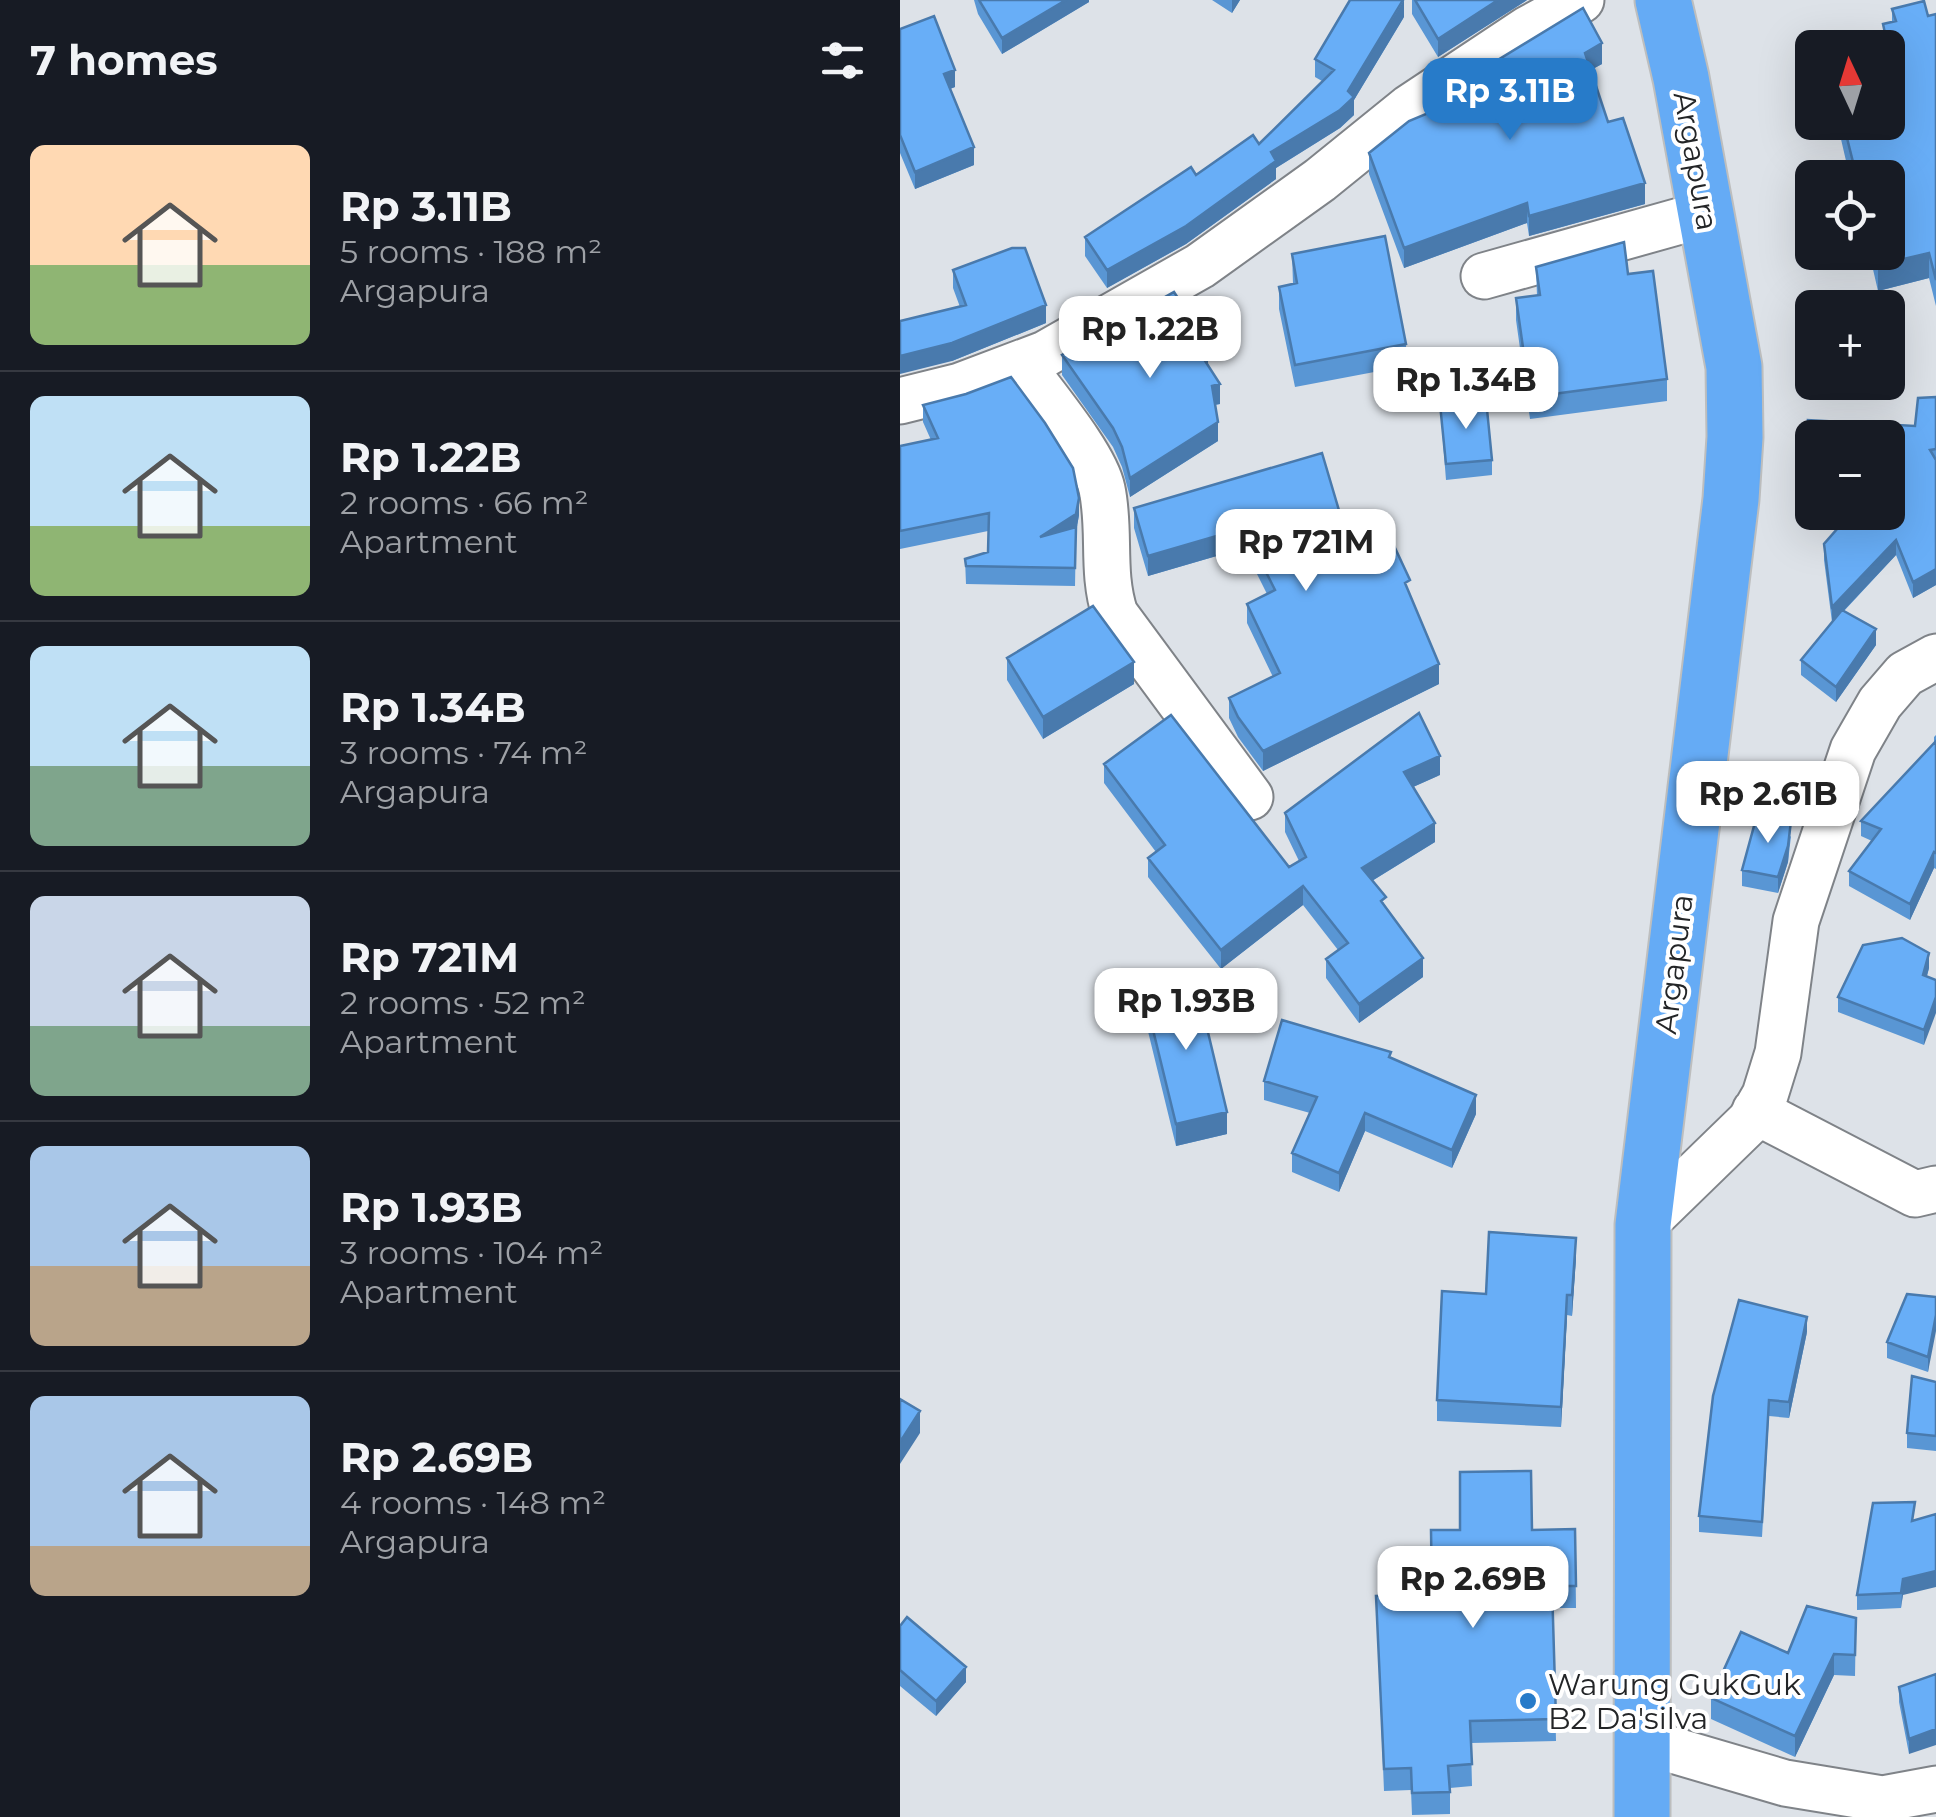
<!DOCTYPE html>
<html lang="en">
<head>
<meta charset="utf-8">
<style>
  body { margin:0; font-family:Montserrat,sans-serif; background:#242831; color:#f1f3f6; height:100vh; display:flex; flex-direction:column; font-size:38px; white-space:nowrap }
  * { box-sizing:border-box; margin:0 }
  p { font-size:32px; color:#9ea1a6 }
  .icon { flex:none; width:55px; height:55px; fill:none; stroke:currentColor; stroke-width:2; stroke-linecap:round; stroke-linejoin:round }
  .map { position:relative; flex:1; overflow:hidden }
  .details { display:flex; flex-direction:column; background:#171b24; width:900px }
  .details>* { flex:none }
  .needle { width:65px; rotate:356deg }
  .buttons { position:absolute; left:895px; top:30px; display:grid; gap:20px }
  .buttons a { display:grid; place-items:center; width:110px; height:110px; border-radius:15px; background:#171b24; box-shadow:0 10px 40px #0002; font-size:50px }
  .price { position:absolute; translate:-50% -85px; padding:0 22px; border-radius:20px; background:#fff; color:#222; font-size:32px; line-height:65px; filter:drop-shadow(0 2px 5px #0008) }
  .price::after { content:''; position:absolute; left:50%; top:60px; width:30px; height:22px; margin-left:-15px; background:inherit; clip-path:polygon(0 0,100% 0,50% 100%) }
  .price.current { background:#277bc9; color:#fff }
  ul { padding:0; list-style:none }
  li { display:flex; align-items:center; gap:30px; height:250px; padding:0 30px }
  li+li { border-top:2px solid #363941 }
  li span { display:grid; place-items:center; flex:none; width:280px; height:200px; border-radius:15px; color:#555 }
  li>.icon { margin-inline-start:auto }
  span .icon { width:120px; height:120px; fill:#fffc; stroke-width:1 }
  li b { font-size:42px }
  h2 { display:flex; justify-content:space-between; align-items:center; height:120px; padding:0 30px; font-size:42px }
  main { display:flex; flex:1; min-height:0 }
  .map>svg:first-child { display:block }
</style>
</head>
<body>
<main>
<section class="details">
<h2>7 homes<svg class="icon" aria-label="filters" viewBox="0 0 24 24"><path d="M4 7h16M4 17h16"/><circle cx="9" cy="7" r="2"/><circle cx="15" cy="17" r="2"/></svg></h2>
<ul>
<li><span style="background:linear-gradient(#ffd9b3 60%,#8fb573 0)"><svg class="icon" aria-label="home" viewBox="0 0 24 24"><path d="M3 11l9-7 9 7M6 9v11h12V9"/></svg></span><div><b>Rp 3.11B</b><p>5 rooms · 188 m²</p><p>Argapura</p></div></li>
<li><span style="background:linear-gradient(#bfe0f5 65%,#8fb573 0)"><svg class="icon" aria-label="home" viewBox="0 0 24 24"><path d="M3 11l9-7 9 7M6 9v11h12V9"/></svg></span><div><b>Rp 1.22B</b><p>2 rooms · 66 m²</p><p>Apartment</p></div></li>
<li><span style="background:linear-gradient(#bfe0f5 60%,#7fa58c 0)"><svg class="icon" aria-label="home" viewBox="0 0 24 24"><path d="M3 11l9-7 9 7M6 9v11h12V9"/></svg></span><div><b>Rp 1.34B</b><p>3 rooms · 74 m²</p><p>Argapura</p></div></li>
<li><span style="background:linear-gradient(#c9d6e8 65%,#7fa58c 0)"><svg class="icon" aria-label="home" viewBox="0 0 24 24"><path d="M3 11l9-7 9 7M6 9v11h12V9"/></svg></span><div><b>Rp 721M</b><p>2 rooms · 52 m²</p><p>Apartment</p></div></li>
<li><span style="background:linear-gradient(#a9c7e8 60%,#b9a48a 0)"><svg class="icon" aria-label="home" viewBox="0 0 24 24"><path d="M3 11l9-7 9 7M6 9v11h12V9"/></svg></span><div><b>Rp 1.93B</b><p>3 rooms · 104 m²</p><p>Apartment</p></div></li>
<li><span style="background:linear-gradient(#a9c7e8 75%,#b9a48a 0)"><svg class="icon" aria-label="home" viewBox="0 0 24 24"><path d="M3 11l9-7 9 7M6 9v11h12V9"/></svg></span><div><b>Rp 2.69B</b><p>4 rooms · 148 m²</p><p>Argapura</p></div></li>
</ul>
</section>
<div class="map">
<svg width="1036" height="1817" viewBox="0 0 1036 1817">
  <rect width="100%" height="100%" fill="#dde2e8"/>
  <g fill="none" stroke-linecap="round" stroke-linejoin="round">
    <defs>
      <path id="street" d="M584 276 805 214
        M121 364C142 394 195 455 202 489 211 531 201 572 215 614L350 797
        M0 401 60 386 145 354 300 266 420 180 509 108 628 29 681 0
        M855 1111 1015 1194 1036 1189
        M743 1225 850 1121 865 1095 878 1053 896 921 953 750 980 703 1005 674 1036 657
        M742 1741 885 1783 982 1799 1036 1789"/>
      <path id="highway" d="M742 1817 743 1225 831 499 835 437 834 367 781 78 763 0"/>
    </defs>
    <use href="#street" stroke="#7f8388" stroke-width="49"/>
    <use href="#highway" stroke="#bdbebe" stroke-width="59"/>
    <use href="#street" stroke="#fff" stroke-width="45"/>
    <use href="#highway" stroke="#65abf5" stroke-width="55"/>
  </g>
  <path fill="#5996d4" d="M74 0H189V2L102 54 78 14Z
    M312 0H340L332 13Z
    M512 0H627L538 57 512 14Z
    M992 9 1028 16 1036 14V306L1029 278 978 291 969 252H988V178H950L937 122H988L983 24 992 22Z
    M504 17 454 100V115L440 128 376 168V179L286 244 207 288 185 256V237L296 175 359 144 422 81 415 77V59Z
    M0 29 55 87 50 89 74 165 15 189 0 153Z
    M702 64 691 70 708 122 745 204 629 236 627 223 504 268 469 174V153L588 88V66Z
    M392 254 506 344V366L395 387 379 309V287L393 284Z
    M636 267 728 274 767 379V401L630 419 616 320V298L637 296Z
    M53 270 146 323 52 361 60 307 53 288Z
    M162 355 308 363 307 364 320 404 315 405 318 441 230 497 222 467 213 447 162 375Z
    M1036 397V585L1013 598 996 555 944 611 976 645 936 702 901 675V660L932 622 924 560V544L988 512V438H912V467L908 435V420L1015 426Z
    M540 404 592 460V475L546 480Z
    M23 405 179 515 176 532 175 586 66 584 65 559 88 552V531L0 549V446L31 440 23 422Z
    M234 508 446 534 510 595 539 684 363 771 338 737 329 718V698L373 677 347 623V604L367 594 344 548 248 576 234 528Z
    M107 658 234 684 143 739 107 680Z
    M1036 735V869L1034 868 1010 920 949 886V871L972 841 961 836V821L1034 743V737Z
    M204 764 389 867 399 861 385 832V813L540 775 513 787 535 842 472 881 523 977 459 1023 426 978V959L438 950 403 905 321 969 248 877V858L256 852 204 783Z
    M891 836 888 862 878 893 842 886V870Z
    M1029 968 1027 976 1024 1045 938 1012V997Z
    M244 993 327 1134 276 1146 244 1015Z
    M491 1058 576 1114 552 1168 465 1131 439 1192 392 1172V1153L410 1113 364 1100V1081Z
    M676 1258 672 1316 667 1315 661 1427 537 1421V1400L586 1294Z
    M1036 1297 1028 1372 987 1358V1342Z
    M907 1332 889 1418 869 1416 862 1537 799 1532V1516Z
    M1036 1382V1451L1007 1448V1433Z
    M1015 1502 1001 1608 957 1610V1595Z
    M675 1529 676 1608H653L656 1741 571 1743 572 1786 550 1788V1814L512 1815 511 1790 484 1791 476 1596 532 1594 632 1530Z
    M956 1618 955 1676 934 1675 895 1757 811 1719V1698L888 1653Z
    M0 1626 66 1682 36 1716 0 1686Z
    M1036 1674 1009 1754 999 1702V1687Z"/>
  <path fill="#497aad" d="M166 0H189V2L102 54V38Z
    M332 0H340L332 13Z
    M504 0V17L454 100V115L440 128 376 168V179L286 244 207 288V270L371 152 448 91Z
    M598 0H627L538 57V39Z
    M702 43V64L685 73V53Z
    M55 70V87L44 91V74Z
    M74 147V165L15 189V172Z
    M745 183V204L629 236V216Z
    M627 203V223L504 268V248Z
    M1029 253V278L978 291V265Z
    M146 305V323L52 361 0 374V356Z
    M308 344V363L298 370V350Z
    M320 384V404L312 405V386Z
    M318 422V441L230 497V478Z
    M179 498V515L176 532 175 586 176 532 140 537Z
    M344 528V548L248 576V556Z
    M996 540V555L932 623V607Z
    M1036 569V585L1013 598V582Z
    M976 629V645L936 702V687Z
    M234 662V684L143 739V717Z
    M539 664V684L363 771V751Z
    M540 756V775L504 791V772Z
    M891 821 888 862 878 893V877Z
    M535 823V842L462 887V868Z
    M1034 852V868L1010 920V904Z
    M403 886V905L321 969V950Z
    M1029 953V968L1023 990V975Z
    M523 958V977L459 1023V1004Z
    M1036 997V1013L1024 1045V1030Z
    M576 1095V1114L552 1168V1150Z
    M327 1112V1134L276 1146V1124Z
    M465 1113V1131L439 1192V1173Z
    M676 1238V1258L672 1316V1295Z
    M667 1295V1315L661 1427V1407Z
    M1036 1315V1331L1028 1372V1357Z
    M907 1317V1332L889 1418V1402Z
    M20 1411V1433L0 1464V1442Z
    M1036 1571V1587L1003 1595 1001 1608 1003 1579Z
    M934 1654V1675L895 1757V1736Z
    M66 1667V1682L36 1716V1701Z
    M1036 1729V1745L1009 1754V1739Z"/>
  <path fill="#68aef7" stroke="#497aad" stroke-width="2.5" d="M79 0H166L102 38Z
    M450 0H503L448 91 454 97 440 110 371 152 376 161 286 226 207 270 185 237 291 167 296 175 353 135 359 144 434 70 415 59Z
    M515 0H598L538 39Z
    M1024 1 1028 16 1036 14V280L1029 253 978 265 975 252H988V178H957L943 122H988V48H984L988 47 983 24 996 21 992 9Z
    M683 8 702 43 685 53 708 122 723 118 745 183 629 216 627 203 504 248 469 153 509 121 598 84 588 66Z
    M34 16 55 70 44 74 74 147 15 172 0 135V29Z
    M485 236 506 344 395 365 379 287 397 283 392 254Z
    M724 242 728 274 753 271 767 379 630 397 616 298 640 295 636 267Z
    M112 248H125L146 305 52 343 0 356V321L66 305 53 270Z
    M274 292 308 344 298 350 320 384 312 386 318 422 230 478 222 447 213 428 162 355Z
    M111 377 145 423 173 468 179 498 176 514 140 537 176 527 175 568 66 566 65 559 88 552 89 513 0 531V446L38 438 23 405 66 394Z
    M1036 397V449L1030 450 1036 460V569L1013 582 996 540 932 607 924 544 952 512H988V472L998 460 988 464V438H912V452L908 420 1015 426 1018 398Z
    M586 399 592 460 546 464 540 404Z
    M422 453 446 534 481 518 510 580 505 583 539 664 363 751 338 717 329 698 380 673 347 604 375 590 344 528 248 556 234 508Z
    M193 606 234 662 143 717 107 658Z
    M942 610 976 629 936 687 901 660Z
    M519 713 540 756 504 772 535 823 462 868 486 897 481 901 523 958 459 1004 426 959 448 943 403 886 321 950 248 858 265 845 204 764 271 715 389 867 406 857 385 813Z
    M1036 741V853L1034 852 1010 904 949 871 981 829 961 821Z
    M857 815 891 821 888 846 878 877 842 870Z
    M1002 938 1029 953 1023 975 1036 980V997L1024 1030 938 997 963 945Z
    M296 982 327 1112 276 1124 244 993Z
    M382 1020 491 1052 489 1057 576 1095 552 1150 465 1113 439 1173 392 1153 417 1097 364 1081Z
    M589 1232 676 1238 672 1295H667L661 1407 537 1400 542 1291 586 1294Z
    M1007 1294 1036 1297V1315L1028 1357 987 1342Z
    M839 1300 907 1317 889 1402 869 1400 862 1522 799 1516 813 1396Z
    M1012 1376 1036 1382V1436L1007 1433Z
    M0 1399 20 1411 0 1442Z
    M631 1471 632 1530 675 1529 676 1586H652L656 1719 570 1721 572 1764 548 1766 550 1792 512 1793 511 1768 484 1769 476 1596 532 1594 531 1530H560V1472Z
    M1015 1502 1012 1521 1036 1514V1571L1003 1579 1001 1593 957 1595 973 1503Z
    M907 1606 956 1618 955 1655 934 1654 895 1736 811 1698 841 1632 888 1653Z
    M7 1617 66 1667 36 1701 0 1670V1626Z
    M1036 1674V1729L1009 1739 999 1687Z"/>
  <circle fill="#277bc9" stroke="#fff" stroke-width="4" cx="628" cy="1701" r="10"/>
  <g text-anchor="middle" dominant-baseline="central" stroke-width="8" stroke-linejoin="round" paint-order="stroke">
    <g font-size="30" fill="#232527" stroke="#fff">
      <text transform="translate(796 161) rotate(80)">Argapura</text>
      <text transform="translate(774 964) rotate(-83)">Argapura</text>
    </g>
    <g font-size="30" fill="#232527" stroke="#fff" text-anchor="start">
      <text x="648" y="1684">Warung GukGuk<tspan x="648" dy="34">B2 Da'silva</tspan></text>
    </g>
  </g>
</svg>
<div class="buttons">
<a><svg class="needle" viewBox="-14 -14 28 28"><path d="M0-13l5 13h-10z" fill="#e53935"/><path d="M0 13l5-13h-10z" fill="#9ea1a6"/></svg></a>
<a><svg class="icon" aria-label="locate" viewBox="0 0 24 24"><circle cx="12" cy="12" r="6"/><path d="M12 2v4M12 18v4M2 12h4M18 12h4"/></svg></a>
<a>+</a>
<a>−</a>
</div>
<b class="price current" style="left:610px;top:143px">Rp 3.11B</b>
<b class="price" style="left:250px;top:381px">Rp 1.22B</b>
<b class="price" style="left:566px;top:432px">Rp 1.34B</b>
<b class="price" style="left:406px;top:594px">Rp 721M</b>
<b class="price" style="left:868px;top:846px">Rp 2.61B</b>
<b class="price" style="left:286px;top:1053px">Rp 1.93B</b>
<b class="price" style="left:573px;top:1631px">Rp 2.69B</b>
</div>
</main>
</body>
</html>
